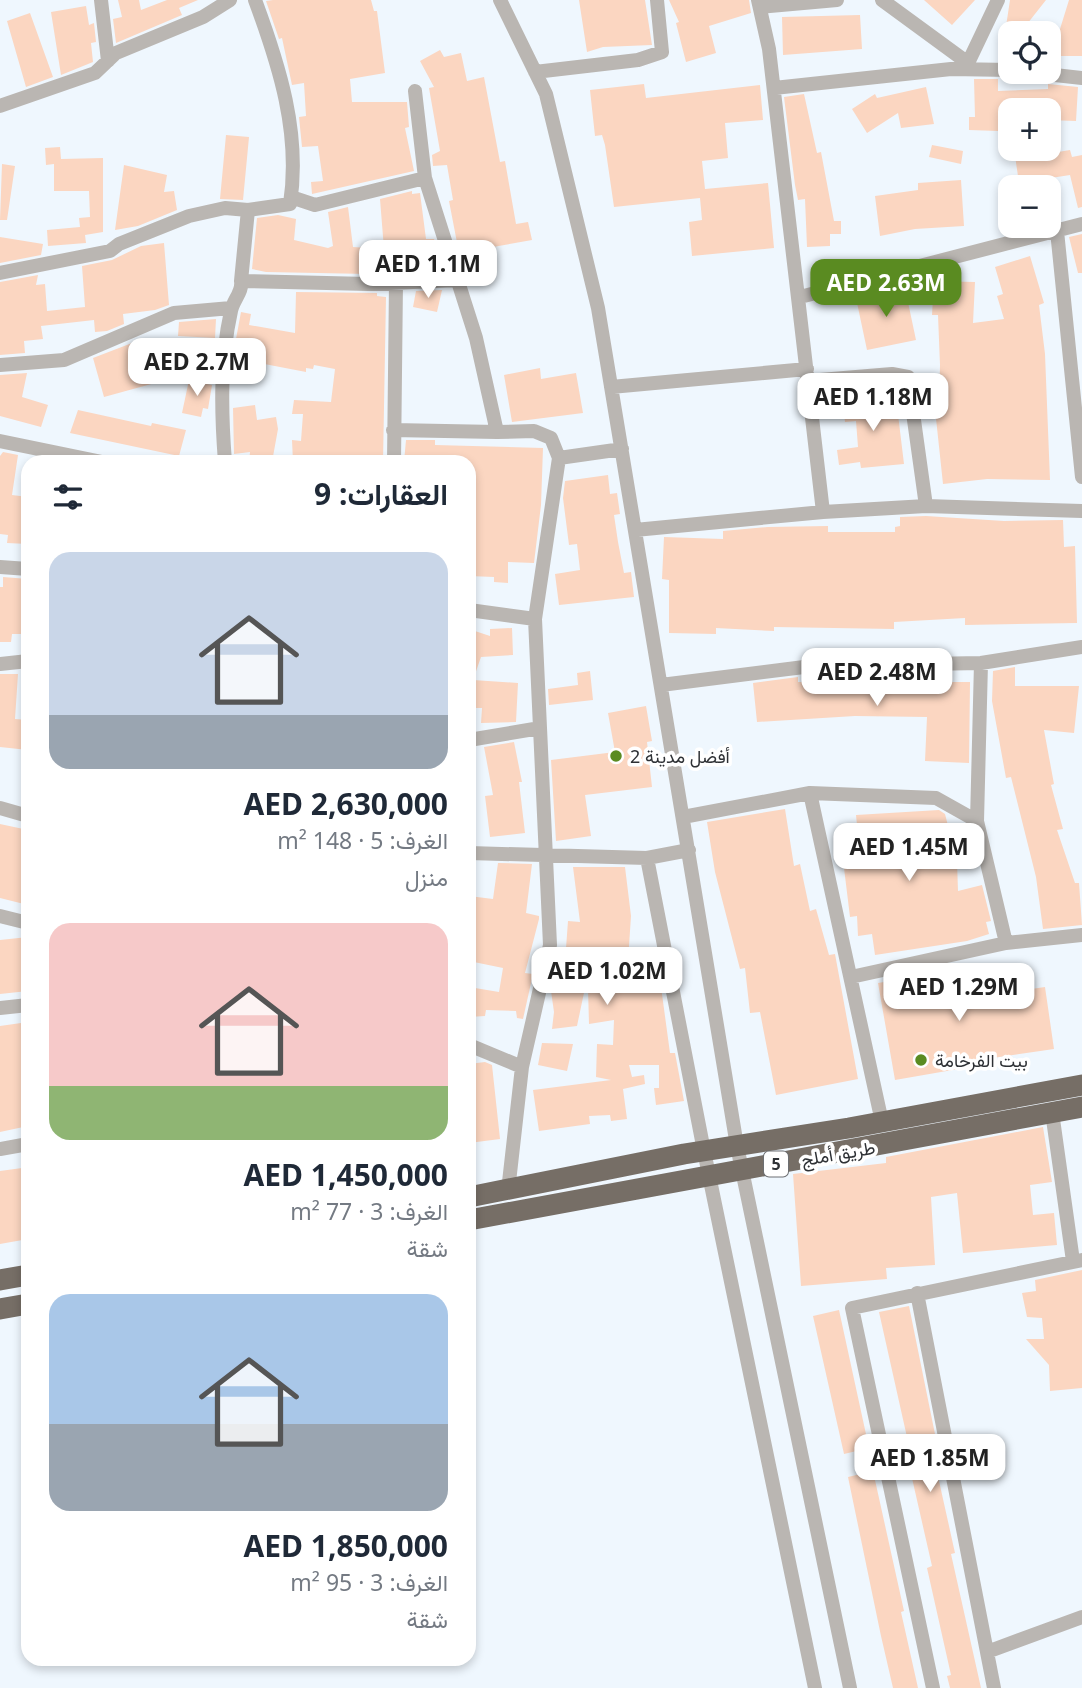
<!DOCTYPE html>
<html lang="ar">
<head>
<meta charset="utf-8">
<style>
  body { margin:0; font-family:"Noto Sans",Vazirmatn,sans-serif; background:#f2f2f3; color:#1f2937; direction:rtl; height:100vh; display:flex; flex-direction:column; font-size:26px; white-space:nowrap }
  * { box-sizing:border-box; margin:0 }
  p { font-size:23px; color:#747a83 }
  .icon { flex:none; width:38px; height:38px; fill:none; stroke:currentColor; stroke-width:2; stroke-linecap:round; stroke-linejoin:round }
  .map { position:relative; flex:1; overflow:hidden; direction:ltr }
  .side { position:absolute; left:21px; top:455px; width:455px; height:1211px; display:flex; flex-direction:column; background:#fff; border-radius:21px; box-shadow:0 4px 10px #0003; direction:rtl }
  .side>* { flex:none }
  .buttons { position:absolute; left:998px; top:21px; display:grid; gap:14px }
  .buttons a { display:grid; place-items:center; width:63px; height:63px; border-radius:14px; background:#fff; box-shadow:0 4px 10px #0003; font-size:35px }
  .price { position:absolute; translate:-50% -60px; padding:0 16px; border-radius:14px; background:#fff; color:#222; font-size:23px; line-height:46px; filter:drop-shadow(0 2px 4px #0008) }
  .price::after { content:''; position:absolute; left:50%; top:42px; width:21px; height:16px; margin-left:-10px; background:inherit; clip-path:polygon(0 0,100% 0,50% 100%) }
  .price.on { background:#5a8b21; color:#fff }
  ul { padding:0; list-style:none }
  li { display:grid; align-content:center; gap:14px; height:371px; padding:0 28px }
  li span { display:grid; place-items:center; height:217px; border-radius:21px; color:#555 }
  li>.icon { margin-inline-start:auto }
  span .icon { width:126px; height:126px; fill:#fffc; stroke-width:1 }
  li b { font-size:30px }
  h2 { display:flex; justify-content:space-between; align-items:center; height:84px; padding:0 28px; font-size:30px }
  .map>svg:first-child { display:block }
</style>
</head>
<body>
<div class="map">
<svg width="1082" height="1688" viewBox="0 0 1082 1688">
  <rect width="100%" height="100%" fill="#eff7fe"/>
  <path fill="#fbd6c1" d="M118 0H139L141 10 167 0H198L179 8 182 15 116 43 113 19 122 17Z
    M273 0H371L374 11H377L385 73 350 79 352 102H407L409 127 405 128 414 171 312 194 311 182 323 181 318 146 302 147 299 117 306 116 304 83 292 85 282 38 279 39 266 1Z
    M579 0H645L652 45 603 47 587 52Z
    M669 0H749L751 13 709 26 716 53 686 62 676 23 679 22Z
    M924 0H975L952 25Z
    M1010 0H1046L1020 33H1005Z
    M1069 0H1082V56H1060V29Z
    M86 6 89 25 94 23 96 42 91 43 93 62 61 75 51 12Z
    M30 13 53 77 26 87 7 21Z
    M860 15 862 49 783 55 782 17Z
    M440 50 444 57 461 53 467 81 484 77 500 162 505 161 516 224 528 222 532 240 459 253 449 201 453 200 447 165 433 166 432 155 440 151 429 88 434 87 420 61Z
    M974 79H998V91L1048 89V84L1078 87 1076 121 1048 120V110H1010V121L998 122V131L969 130V117H975Z
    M644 84 646 98 760 85 763 120 725 123 728 158 702 161 705 189 768 183 774 248 692 256 689 222 702 220 700 198 614 207 605 145 602 135 595 136 590 90Z
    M926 87 934 124 901 128 898 113 867 133 852 109 875 94 877 98Z
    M804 94 817 153 821 152 834 221H841V234H830V246L807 247 805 199 798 200 795 185 784 97Z
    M226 135 249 137 243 200 220 199Z
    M932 145 963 151 961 164 929 157Z
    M60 147 61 159 103 158V232L85 235 86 243 48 246 47 230 80 227 79 218 90 217 89 191H54V164L46 165 45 148Z
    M1014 149H1051L1052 153 1070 150 1072 157 1082 155V207L1078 208 1070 175 1019 183Z
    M2 164 15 166 7 220H0Z
    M124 165 167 175 164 192 174 191 177 210 138 226 115 230Z
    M961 180 964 226 915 229 880 236 875 196 918 190V183Z
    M412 191V194L420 193 426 239H434L438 250 435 271 368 274 266 272 252 269 257 218 278 215 296 219 294 240 328 248 333 246 328 212 348 207 353 247 384 249 380 199Z
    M1082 234V273H1078L1069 237Z
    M0 237 43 244 41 255 0 263Z
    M164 243 169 305 155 310 123 314 124 324 107 331 95 332 94 320 41 326 43 339 24 341 25 353 0 355V282L38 275 36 285 45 284 47 311 85 307 82 266 112 260 141 246Z
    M1030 256 1044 303 1039 305 1045 354 1050 480 987 479 943 484 935 409 939 408 940 365 938 315H932L934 281 975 282 973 323 1004 319 997 296 1003 294 995 267Z
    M905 288 916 340 867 350 856 298Z
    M442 290 437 312 413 307 416 291Z
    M296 292 377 293V296L386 297 383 462H293L292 440 301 441 303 414H292L294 400 331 402 335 369 314 365 313 369 306 368V372L234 358 235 344 249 340 236 339 241 312 251 314 249 325 295 333Z
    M216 319 215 338 178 336 179 322Z
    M132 343 139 370 180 359 184 375 104 397 93 358Z
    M540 368 541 379 576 373 583 413 512 422 504 375Z
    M27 373 22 397 48 405 41 427 0 416V375Z
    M189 380 212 385 208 409 203 408 201 417 182 413Z
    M868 395V402L896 398 904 464 861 468 860 462 839 465 837 450 858 447 856 421 845 422 842 398Z
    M255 405 257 420 276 417 278 429 272 462H249L250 452 234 454 233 408Z
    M78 410 151 426 152 423 186 430 179 456 70 433Z
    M406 440H435V445L543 448 541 505 534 563 508 562V583L494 582V577L469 576V462H404Z
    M3 452 18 455 12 495 28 497V544L7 543 8 535 0 534V456Z
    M608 475 610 494 617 493 620 514 614 515 618 542 624 573 631 572 634 597 559 605 555 574 580 570 577 544 569 545 563 498 565 481Z
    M926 516 1004 521 1063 520 1064 547 1075 546 1077 623 965 625V618L894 622V629L774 627V631L716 628V634L669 633V580L662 579 664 537 723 539V531L768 527 828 526V532H895V527L900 526V517Z
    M3 577 28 579V634H12L11 642H0V587H3Z
    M512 628 513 655 481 657 473 680 518 683 516 722 481 723 482 708H469V629L490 636V629Z
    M1015 667V686H1079L1074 733 1044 730 1054 784 1051 785 1063 829 1057 830 1075 883H1079L1082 925 1043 929 1036 877 1011 777 1006 778 992 701 993 671Z
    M590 671 593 700 549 705 548 689 578 685 577 673Z
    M0 674H18L15 719 28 720V750L0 747Z
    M798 677V682H970L969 763 925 761 927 717 855 716 757 722 753 683Z
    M646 706 652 741 647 742 652 787 585 795 591 836 556 841 551 760 615 752 608 713Z
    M514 742 522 782H519L525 833 490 837 485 796 493 795 484 747Z
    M785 809 794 866 800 864 810 911 816 909 829 955 835 954 858 1079 776 1095 760 1012 750 1013 745 968 740 969 715 872 707 822Z
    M939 810 945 814 957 861 958 891 982 885 991 921 986 922 989 934 967 941 875 955 872 934 858 936 857 916 850 917 839 827 857 825 856 815Z
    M0 824 28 830V905L0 898Z
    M498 863 532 864 526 913 539 916V919L525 973 533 974 523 1019 517 1018 516 1011 486 1010 485 1016 469 1017V987L499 992 503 968 469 961V896L493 899Z
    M573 867H625L631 916 627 976 659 972 670 1053H675L684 1101 656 1105 654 1088H659V1065H629L632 1077 644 1075 645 1084 623 1089 627 1119 611 1121 610 1115 589 1116 590 1124 539 1131 533 1090 611 1080 596 1077 597 1044 613 1045 614 1020 589 1024 588 988H585L577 1026 552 1029 554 1012 551 991 562 962H565L568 921 580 922Z
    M28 937V991L0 994V940Z
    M970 968 975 997 1045 987 1054 1049 986 1059 987 1064 895 1080 878 983Z
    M28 1022V1126L0 1132V1026Z
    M542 1043 573 1044 567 1071 538 1065Z
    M485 1062 492 1065 500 1139 469 1143V1064Z
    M1043 1127 1052 1182 1030 1185 1033 1215 1054 1213 1057 1245 963 1253 957 1193 931 1197 935 1265 886 1268 887 1279 801 1286 793 1174 886 1163V1157Z
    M22 1168 23 1175 28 1174V1239L0 1244V1171Z
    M1082 1270V1388L1050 1391 1049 1365 1026 1339H1044L1042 1318 1027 1317 1022 1293 1036 1291 1035 1280Z
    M909 1306 937 1444 931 1445 955 1553 951 1554 981 1688H950L947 1676 951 1675 927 1568 932 1566 909 1465 913 1464 879 1312Z
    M839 1310 869 1448 844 1454 813 1316Z
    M873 1471 904 1611 901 1612 918 1688H893L881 1636 848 1477Z"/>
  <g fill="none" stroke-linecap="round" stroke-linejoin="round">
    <path stroke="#bab6b2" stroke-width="14" d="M101 0 108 61
      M500 0 546 94 598 308 737 1146 850 1688
      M758 0 769 49 823 512
      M882 0 968 63
      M760 7 837 0
      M959 66 968 63 998 0
      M535 72 638 60 662 52 657 0
      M1028 72 1082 78
      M774 88 951 69 1010 70
      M415 91 425 178
      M0 106 95 73 116 53 203 17 230 0
      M291 197 315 205 425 178 476 338 497 432 534 431 551 438 559 458
      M248 210 241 281 368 284 458 280
      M1057 231 1082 477
      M0 273 110 251 119 244 189 216 225 208 248 210 290 204C301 133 279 65 255 0
      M800 297 1082 224
      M0 365 64 360 174 313 231 308
      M808 381 892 374 908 377 926 506
      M611 387 807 369
      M393 430 497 432
      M0 441 102 462
      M225 462C221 411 220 361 231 311 233 300 243 292 241 281
      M394 462 396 282
      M635 530 823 512 926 506 1082 511
      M0 567 28 569
      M469 610 535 619
      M0 664 28 661
      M661 685 812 666 981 663 1082 647
      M469 740 540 728
      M810 793 882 1122
      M0 808 28 816
      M683 817 810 793 936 798 977 821 1006 943
      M977 821 981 663
      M469 853 647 858 689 850
      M647 858 704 1151 815 1688
      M0 916 28 923
      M851 977 1006 943 1082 935
      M0 1008 28 1005
      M469 1045 522 1067
      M1052 1112 1073 1261
      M0 1149 28 1144
      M508 1191 522 1067 550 945 535 619 559 458 622 449
      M917 1293 994 1688
      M987 1652 1082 1617
      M933 1688 852 1308 1082 1260"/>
    <path stroke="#766e66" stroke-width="21" d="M469 1197 684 1154 849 1128 1082 1085
      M469 1220 1082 1107
      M0 1280 28 1275
      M0 1309 28 1304"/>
  </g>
  <g fill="#5a8b21" stroke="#fff" stroke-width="2.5">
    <circle cx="616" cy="756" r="7"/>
    <circle cx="921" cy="1060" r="7"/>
  </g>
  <g text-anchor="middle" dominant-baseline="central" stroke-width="7" stroke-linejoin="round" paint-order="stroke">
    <rect fill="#fff" stroke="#6d6f72" stroke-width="2" x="764" y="1151.5" width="24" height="25" rx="5"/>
    <g font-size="16" font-weight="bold" fill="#2e3135">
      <text x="776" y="1164">5</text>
    </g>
    <g font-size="18" fill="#2e3135" stroke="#fff" text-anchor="start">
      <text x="630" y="756">2 أفضل مدينة</text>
      <text x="935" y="1060">بيت الفرخامة</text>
    </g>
    <g font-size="18" fill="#2e3135" stroke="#fff">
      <text transform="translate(838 1153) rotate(-10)">طريق أملج</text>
    </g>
  </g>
</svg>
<div class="buttons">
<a><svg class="icon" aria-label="locate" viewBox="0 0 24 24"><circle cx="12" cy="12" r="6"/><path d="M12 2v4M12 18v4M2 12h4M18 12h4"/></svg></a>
<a>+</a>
<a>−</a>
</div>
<b class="price" style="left:428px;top:300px">AED 1.1M</b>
<b class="price on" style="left:886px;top:319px">AED 2.63M</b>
<b class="price" style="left:197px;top:398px">AED 2.7M</b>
<b class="price" style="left:873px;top:433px">AED 1.18M</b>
<b class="price" style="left:877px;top:708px">AED 2.48M</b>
<b class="price" style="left:909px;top:883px">AED 1.45M</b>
<b class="price" style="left:607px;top:1007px">AED 1.02M</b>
<b class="price" style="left:959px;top:1023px">AED 1.29M</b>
<b class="price" style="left:930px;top:1494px">AED 1.85M</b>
<section class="side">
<h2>العقارات: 9<svg class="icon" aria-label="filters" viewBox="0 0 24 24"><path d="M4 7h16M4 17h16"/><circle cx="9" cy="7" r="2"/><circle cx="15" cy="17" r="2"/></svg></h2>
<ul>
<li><span style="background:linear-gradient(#c9d6e8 75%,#9aa5b1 0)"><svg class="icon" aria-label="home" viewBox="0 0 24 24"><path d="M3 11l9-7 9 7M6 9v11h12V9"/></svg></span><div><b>AED 2,630,000</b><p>الغرف: 5 · 148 m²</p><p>منزل</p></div></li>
<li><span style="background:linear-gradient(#f6c9c9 75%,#8fb573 0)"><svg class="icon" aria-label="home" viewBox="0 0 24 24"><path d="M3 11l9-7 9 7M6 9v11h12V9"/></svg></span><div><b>AED 1,450,000</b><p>الغرف: 3 · 77 m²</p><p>شقة</p></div></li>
<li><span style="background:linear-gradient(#a9c7e8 60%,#9aa5b1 0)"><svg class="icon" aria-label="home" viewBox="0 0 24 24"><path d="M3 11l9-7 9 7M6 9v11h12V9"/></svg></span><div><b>AED 1,850,000</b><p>الغرف: 3 · 95 m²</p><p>شقة</p></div></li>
</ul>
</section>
</div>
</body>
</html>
